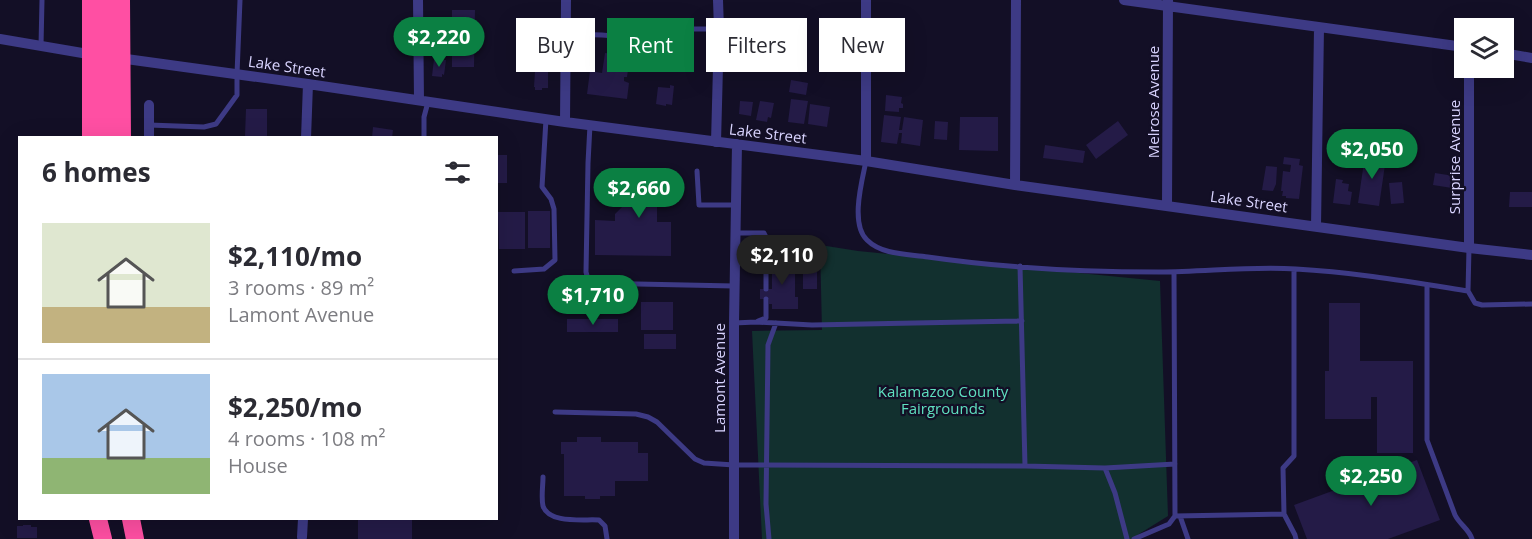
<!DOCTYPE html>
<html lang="en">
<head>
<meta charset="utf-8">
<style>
  body { margin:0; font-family:"Open Sans",sans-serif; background:#f7f7f7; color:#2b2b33; height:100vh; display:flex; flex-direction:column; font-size:22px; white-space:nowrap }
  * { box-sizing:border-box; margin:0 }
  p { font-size:20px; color:#7c7c81 }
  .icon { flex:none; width:33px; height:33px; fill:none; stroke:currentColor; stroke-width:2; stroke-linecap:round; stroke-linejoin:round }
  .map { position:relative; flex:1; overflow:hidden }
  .drawer { position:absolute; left:18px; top:136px; width:480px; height:384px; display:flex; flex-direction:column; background:#fff; border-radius:0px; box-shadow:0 6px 24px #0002 }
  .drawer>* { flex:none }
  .hud { position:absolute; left:516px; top:18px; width:570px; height:54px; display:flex; gap:12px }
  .controls { position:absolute; left:1454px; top:18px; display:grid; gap:12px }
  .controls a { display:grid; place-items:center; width:60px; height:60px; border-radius:0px; background:#fff; box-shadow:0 6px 24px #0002; font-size:30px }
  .price { position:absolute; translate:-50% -51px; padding:0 14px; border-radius:21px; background:#0b8043; color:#fff; font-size:20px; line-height:39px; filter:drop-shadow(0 2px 3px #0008) }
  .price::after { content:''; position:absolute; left:50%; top:36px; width:18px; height:14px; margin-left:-9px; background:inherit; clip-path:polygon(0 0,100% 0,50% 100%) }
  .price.current { background:#222; color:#fff }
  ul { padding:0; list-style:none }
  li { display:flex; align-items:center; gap:18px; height:150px; padding:0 24px }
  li+li { border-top:2px solid #e1e1e2 }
  li span { display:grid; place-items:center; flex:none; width:168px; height:120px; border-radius:0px; color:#555 }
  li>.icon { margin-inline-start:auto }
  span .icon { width:72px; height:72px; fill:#fffc; stroke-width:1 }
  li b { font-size:26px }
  h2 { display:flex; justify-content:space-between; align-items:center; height:72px; padding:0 24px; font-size:26px }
  .pill { padding:0 21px; border-radius:0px; background:#fff; box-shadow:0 6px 24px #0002; font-size:21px; line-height:54px }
  .pill.current { background:#0b8043; color:#fff }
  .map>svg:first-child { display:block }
</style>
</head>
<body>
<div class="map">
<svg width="1532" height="539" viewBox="0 0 1532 539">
  <rect width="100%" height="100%" fill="#130f26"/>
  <path fill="#12302f" d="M820 245 858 251 1160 281 1168 516 1131 539H762L752 331 822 330Z"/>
  <path fill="#241b47" d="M452 10H475L474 67H452Z
    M605 53 630 56 627 77H624V81L629 83 627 99 587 94 590 71 602 73Z
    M434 59 446 60 444 75 442 74V77L432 76Z
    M535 71 548 72V88H542V90H535V87H534Z
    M791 80 808 83 806 95 789 92Z
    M670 85 674 86 672 105 666 104V106L656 104 658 87 670 88Z
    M886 95 902 97 901 103 903 104V108H899V112L885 111Z
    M791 99 808 101 804 124 788 122Z
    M740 101 753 102 751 116 739 114Z
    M760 101 774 103 771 118 768 117 767 122 756 120Z
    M810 104 830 107 827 127 808 124Z
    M246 109H267V138H228V136H245Z
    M884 115 901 117 899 130H902L904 117 923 120 920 146 901 143 902 133H899L897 144 881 142Z
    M960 117H998V151L959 150Z
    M935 121 948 122 947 140 934 139Z
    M1118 121 1128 135 1096 159 1086 145Z
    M373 127 393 130 392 138H372Z
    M1045 145 1085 151 1083 163 1043 158Z
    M496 155H507V183H496Z
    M1365 155 1386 158 1379 206 1358 203Z
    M1284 157 1300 159 1299 165 1303 166 1299 199 1286 198V196H1282L1283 191H1281L1283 171 1290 172 1291 165 1283 164Z
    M1266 166 1277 167 1276 184 1273 191 1262 190Z
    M627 171H673L672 203H657V222H671V256L595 255V220L615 221V214L626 203Z
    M1435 173 1454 176 1452 188 1433 185Z
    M1336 179 1343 180 1342 183 1349 184 1348 191 1352 192 1350 205 1333 203Z
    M1402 182 1404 203 1391 204 1389 183Z
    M1510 192H1532V207H1509Z
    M528 211H550V248H528Z
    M498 212H525V249H499Z
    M772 260H798V272H795V297H798V309H772V304H769V299H760V289H772Z
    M803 266H817V289H803Z
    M641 302H673V330H641Z
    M1329 303H1360V361H1413V453H1377V397H1371V419H1325V371H1329Z
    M567 319H618V332H567Z
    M644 334H676V349H644Z
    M577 437H601V442H638V453H648V481H615V496H600V499H585V496H564V454H561V442H577Z
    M1417 460 1440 520 1388 539H1307L1294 505Z
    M358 519H412V539H358Z
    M23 525H31V527H37V538H17V526H23Z"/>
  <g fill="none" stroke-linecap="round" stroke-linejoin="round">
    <path stroke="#3d3a85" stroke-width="5" d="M670 29H719
      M566 36C577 35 609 33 619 38 626 42 630 50 634 57
      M41 46 42 0
      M149 125 204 127 216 124 224 113 237 95V74L240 0
      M590 125 588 163 586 272 589 283 734 286
      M424 138V117L428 102
      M866 161C862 181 850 224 867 240 882 255 908 254 928 257 1004 268 1082 272 1159 272 1205 272 1250 266 1296 269 1353 272 1411 282 1468 291L1469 248
      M697 171 699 205H736
      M735 233H764L766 237V289
      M1020 266 1025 466 1105 468 1175 464
      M514 271 544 269 555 260 554 209 551 199 542 187 546 119
      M1174 272 1175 516 1284 514 1283 468 1294 456V269
      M1427 285V440L1455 515C1460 525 1469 529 1472 539
      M1468 291 1475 303 1482 305 1532 304
      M758 321 766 318V299
      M734 323 756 322 812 325 1022 321
      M555 412 636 414 648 417 657 422 695 459 704 463 734 465 1025 466
      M1105 468 1115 493 1127 539
      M543 477C543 486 541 497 543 506 549 524 583 519 599 520L605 526 607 539
      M1284 514 1295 535 1296 539
      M1180 516 1188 539
      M769 539 766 504 768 345 776 323
      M1134 539 1169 524 1175 516"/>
    <path stroke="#3d3a85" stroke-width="10" d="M418 0 419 100
      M866 0V161
      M1124 0 1464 47
      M0 39 94 55
      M1503 53 1532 58
      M119 58 308 84 565 122 866 161 1015 185 1469 248 1532 255
      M565 122 566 0
      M149 138V105
      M306 138 308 84
      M716 142 719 29 718 0
      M1015 185 1016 0
      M1167 205 1168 0
      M1316 226 1319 28
      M1469 248V68
      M302 537 303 519
      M734 539V323L737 144"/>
    <path stroke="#ff4fa3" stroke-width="18" d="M121 0 122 138
      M91 138V0
      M104 138 109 0
      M98 519 103 539
      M131 519 135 539"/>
  </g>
  <g text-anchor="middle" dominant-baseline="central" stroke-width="4.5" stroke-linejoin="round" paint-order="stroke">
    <g font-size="15" fill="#d9d4ff" stroke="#130f26">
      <text transform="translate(287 66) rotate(8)">Lake Street</text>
      <text transform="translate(1153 102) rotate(-90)">Melrose Avenue</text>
      <text transform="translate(768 133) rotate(7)">Lake Street</text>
      <text transform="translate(1454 157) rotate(-90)">Surprise Avenue</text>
      <text transform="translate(1249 201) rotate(8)">Lake Street</text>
      <text transform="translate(719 378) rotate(-90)">Lamont Avenue</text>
    </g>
    <g font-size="15" fill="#5fe0c0" stroke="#130f26">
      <text x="943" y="391">Kalamazoo County<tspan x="943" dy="17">Fairgrounds</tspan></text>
    </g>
  </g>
</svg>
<div class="controls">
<a><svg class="icon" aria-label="layers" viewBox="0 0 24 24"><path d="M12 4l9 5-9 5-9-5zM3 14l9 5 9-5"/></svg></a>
</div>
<b class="price" style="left:439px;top:68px">$2,220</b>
<b class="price" style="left:1372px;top:180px">$2,050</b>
<b class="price" style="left:639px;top:219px">$2,660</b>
<b class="price current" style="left:782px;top:286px">$2,110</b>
<b class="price" style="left:593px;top:326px">$1,710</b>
<b class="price" style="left:1371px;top:507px">$2,250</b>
<div class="hud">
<a class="pill">Buy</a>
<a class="pill current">Rent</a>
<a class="pill">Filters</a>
<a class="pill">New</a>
</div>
<section class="drawer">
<h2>6 homes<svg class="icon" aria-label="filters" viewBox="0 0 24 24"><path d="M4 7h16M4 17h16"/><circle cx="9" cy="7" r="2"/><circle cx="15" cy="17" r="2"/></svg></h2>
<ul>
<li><span style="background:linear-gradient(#dfe7d0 70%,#c2b280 0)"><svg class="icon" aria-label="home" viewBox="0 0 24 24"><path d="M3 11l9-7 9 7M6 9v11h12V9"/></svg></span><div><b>$2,110/mo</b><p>3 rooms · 89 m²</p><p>Lamont Avenue</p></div></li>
<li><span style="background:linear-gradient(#a9c7e8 70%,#8fb573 0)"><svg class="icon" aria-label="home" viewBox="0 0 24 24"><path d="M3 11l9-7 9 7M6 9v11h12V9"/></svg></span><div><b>$2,250/mo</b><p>4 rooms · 108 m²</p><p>House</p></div></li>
</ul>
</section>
</div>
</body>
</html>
